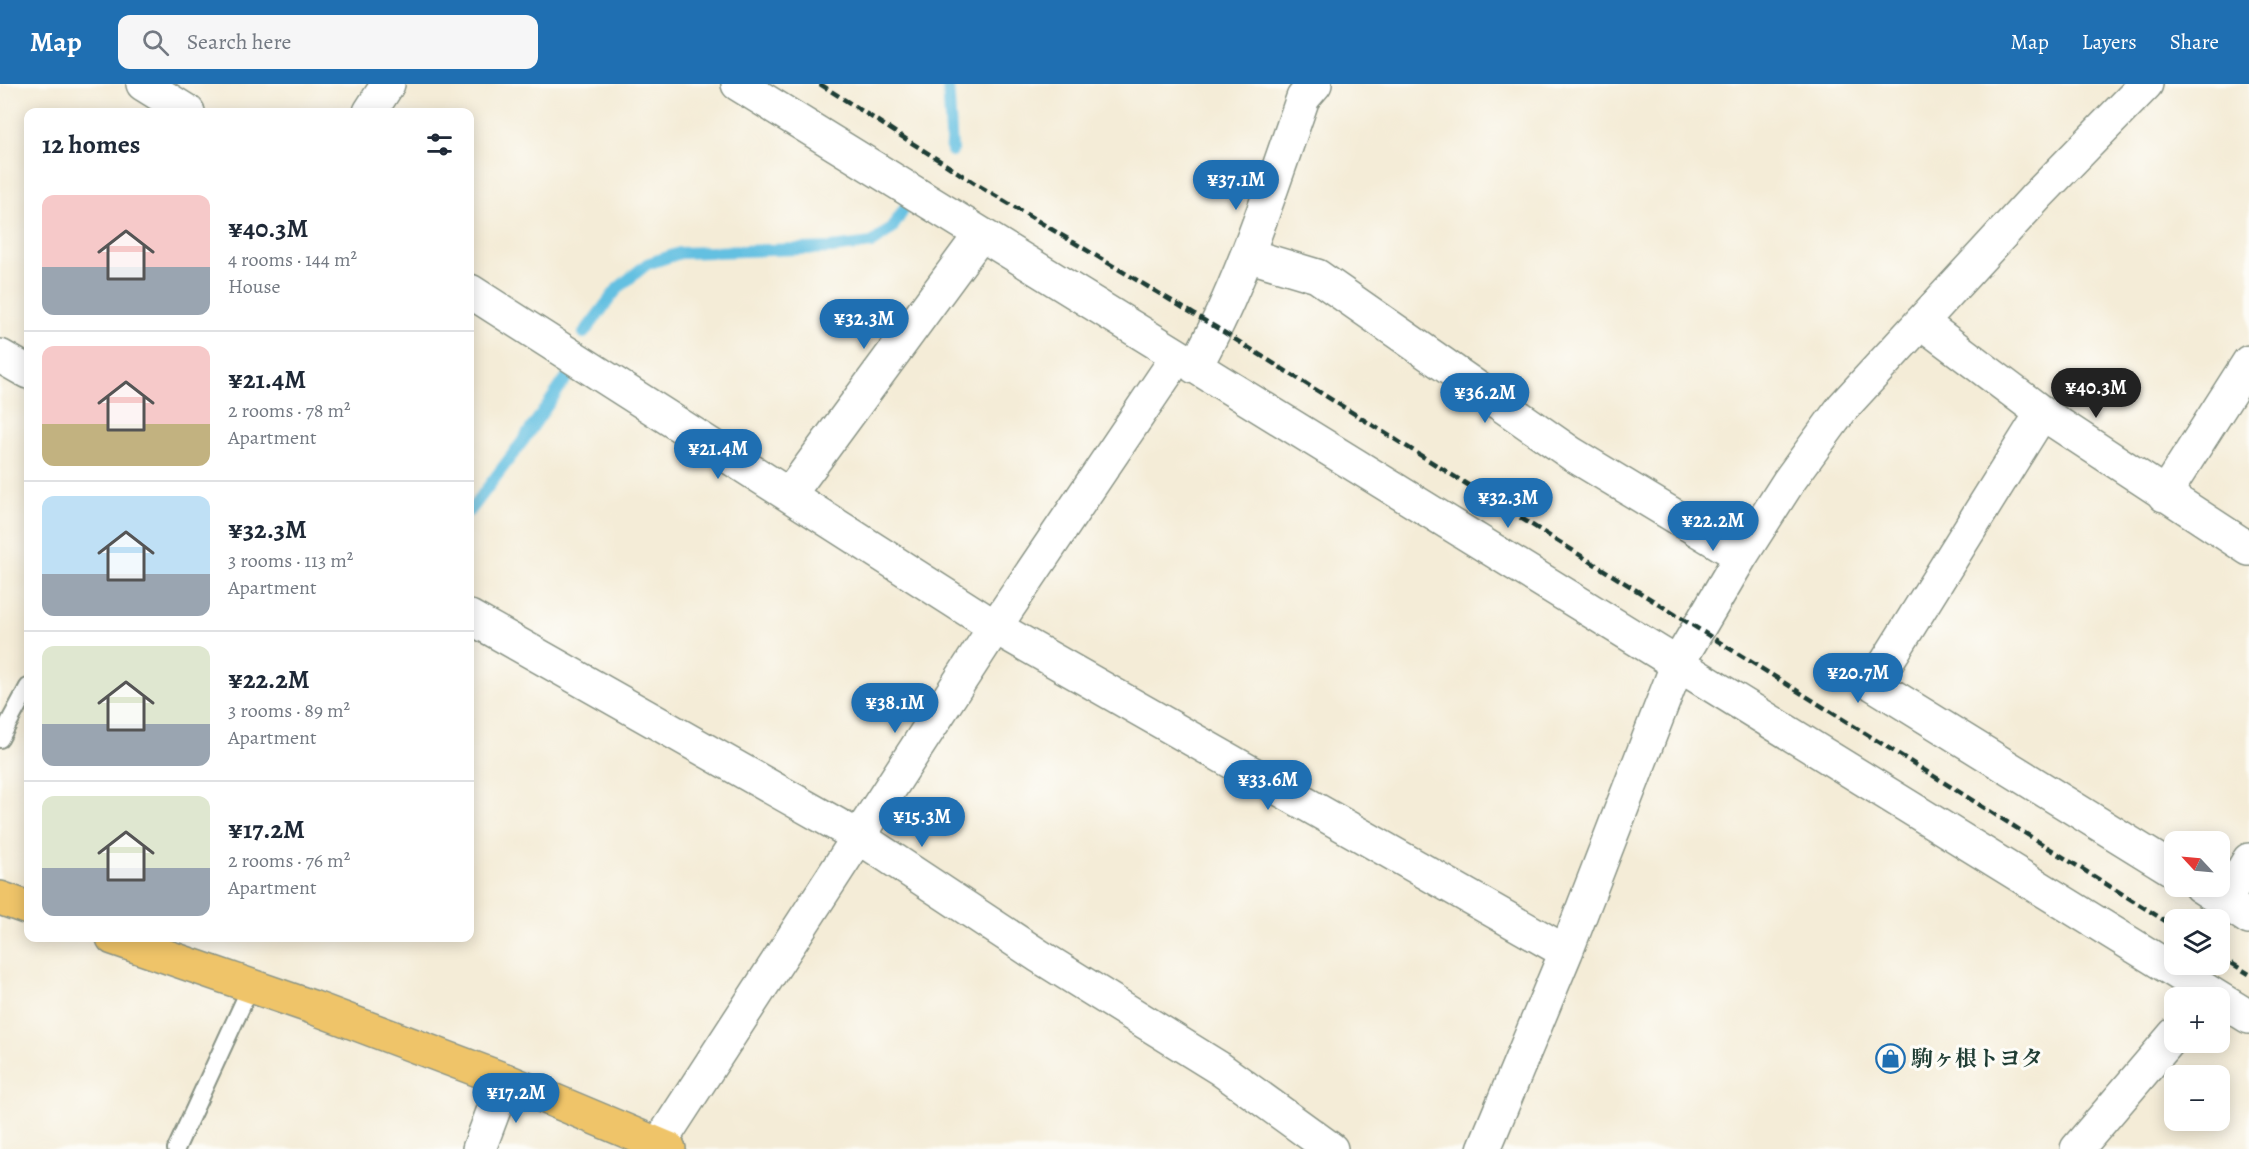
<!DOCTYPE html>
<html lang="en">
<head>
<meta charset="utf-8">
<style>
  body { margin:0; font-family:Alegreya,"Noto Serif JP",serif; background:#f6f6f7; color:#1f2937; height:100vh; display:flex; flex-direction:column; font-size:22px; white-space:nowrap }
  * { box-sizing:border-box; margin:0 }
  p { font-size:20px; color:#747a83 }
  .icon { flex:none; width:33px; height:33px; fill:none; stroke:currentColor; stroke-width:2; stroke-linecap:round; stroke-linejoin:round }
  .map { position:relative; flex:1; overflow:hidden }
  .drawer { position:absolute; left:24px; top:24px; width:450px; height:834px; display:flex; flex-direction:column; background:#fff; border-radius:12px; box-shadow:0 3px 15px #0003 }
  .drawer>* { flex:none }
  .needle { width:39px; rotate:296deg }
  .buttons { position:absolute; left:2164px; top:747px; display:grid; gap:12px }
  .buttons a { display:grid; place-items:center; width:66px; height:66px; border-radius:12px; background:#fff; box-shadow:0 3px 15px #0003; font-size:30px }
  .price { position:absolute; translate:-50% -51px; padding:0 14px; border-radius:21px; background:#1f6fb2; color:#fff; font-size:20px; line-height:39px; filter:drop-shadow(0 2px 3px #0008) }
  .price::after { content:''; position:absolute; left:50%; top:36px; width:18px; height:14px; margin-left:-9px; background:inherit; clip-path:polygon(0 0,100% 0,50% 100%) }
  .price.current { background:#222; color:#fff }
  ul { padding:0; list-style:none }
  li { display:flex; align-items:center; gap:18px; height:150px; padding:0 18px }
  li+li { border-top:2px solid #e0e1e3 }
  li span { display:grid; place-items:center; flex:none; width:168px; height:120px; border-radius:12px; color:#555 }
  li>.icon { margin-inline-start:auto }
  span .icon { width:72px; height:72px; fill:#fffc; stroke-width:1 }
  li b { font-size:26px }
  h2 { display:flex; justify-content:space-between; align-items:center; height:72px; padding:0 18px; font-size:26px }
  header { display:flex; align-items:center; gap:36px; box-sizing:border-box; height:84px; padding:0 30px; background:#1f6fb2; color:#fff }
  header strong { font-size:28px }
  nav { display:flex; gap:33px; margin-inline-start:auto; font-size:21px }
  .search { width:420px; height:54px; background:#f6f6f7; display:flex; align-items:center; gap:15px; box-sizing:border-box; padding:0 21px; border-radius:12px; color:#747a83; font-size:22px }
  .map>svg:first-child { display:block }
</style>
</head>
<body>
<header>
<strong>Map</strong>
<div class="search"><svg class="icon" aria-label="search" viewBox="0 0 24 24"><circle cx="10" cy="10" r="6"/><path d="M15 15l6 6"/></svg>Search here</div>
<nav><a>Map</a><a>Layers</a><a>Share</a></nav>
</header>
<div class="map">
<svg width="2249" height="1065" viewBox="0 0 2249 1065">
  <rect width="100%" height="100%" fill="#fdfcf7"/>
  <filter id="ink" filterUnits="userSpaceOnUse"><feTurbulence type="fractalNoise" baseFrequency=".0167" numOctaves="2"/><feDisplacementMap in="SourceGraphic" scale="12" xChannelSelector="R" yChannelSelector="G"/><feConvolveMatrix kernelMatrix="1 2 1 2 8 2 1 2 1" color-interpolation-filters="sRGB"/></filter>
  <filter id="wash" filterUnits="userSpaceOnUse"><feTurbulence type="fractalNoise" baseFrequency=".008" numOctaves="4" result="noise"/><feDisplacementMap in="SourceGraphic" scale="24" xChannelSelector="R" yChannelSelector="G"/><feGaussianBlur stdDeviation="1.35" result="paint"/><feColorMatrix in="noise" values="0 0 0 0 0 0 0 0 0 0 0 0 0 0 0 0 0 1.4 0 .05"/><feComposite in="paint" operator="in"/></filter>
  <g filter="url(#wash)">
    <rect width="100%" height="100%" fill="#f4ecd7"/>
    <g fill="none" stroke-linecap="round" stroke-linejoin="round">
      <path stroke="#63c0e1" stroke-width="12" d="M948 0 952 67
        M584 249 618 204 647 180 680 169 832 164 872 159 892 144 909 117
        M470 427 522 358 569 290"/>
    </g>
  </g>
  <g filter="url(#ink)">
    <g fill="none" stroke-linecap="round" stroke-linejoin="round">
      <defs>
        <path id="service" d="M0 655 28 603
          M176 1065 251 902"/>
        <path id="minor" d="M143 0 188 28
          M738 0 2249 933
          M370 28 388 0
          M1247 171 1317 192 1572 370 1741 472
          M470 207 995 543 1566 868
          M1921 238 2042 329 2249 465
          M0 272 28 288
          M1195 283C1242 199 1271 105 1303 14L1315 0
          M2042 329 1873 600 2175 787
          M789 411 981 150
          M2164 411 2249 278
          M470 533 859 753 1039 872 1219 984 1331 1065
          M2200 802 2249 834
          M2224 818 2249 776
          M659 1060 995 543 1178 272
          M479 1065 505 996
          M1484 1065 1566 868 1678 579 1741 472 1789 397 1843 323 2037 112 2146 0
          M2077 1065 2175 950"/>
        <path id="trunk" d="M0 814 28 824
          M113 854 312 923 505 996 669 1065"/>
      </defs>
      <use href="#service" stroke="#8a9486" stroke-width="20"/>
      <use href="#minor" stroke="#8a9486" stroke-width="36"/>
      <use href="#trunk" stroke="#8a9486" stroke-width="36"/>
      <use href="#service" stroke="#fff" stroke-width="16"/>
      <use href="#minor" stroke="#fff" stroke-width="33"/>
      <use href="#trunk" stroke="#efc469" stroke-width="33"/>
      <path stroke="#1f3d34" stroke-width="4.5" stroke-dasharray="9 4.5" stroke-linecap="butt" d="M820 0 976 100 1217 244 2175 843
        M2220 872 2249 890"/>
    </g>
  </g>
  <defs>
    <symbol id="shop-ring" viewBox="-11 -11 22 22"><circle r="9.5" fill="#fdfcf7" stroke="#1f6fb2" stroke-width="1.5"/><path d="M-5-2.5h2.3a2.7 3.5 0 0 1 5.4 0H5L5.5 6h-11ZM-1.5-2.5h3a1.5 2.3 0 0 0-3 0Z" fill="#1f6fb2"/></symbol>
  </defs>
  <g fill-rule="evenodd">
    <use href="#shop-ring" x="1874" y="958" width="33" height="33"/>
  </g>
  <g text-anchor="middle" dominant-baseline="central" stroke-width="6" stroke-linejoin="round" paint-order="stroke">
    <g font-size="22" font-weight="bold" fill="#1f3d34" stroke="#fdfcf7" text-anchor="start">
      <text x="1911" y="975">駒ヶ根トヨタ</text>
    </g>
  </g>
</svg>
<div class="buttons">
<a><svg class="needle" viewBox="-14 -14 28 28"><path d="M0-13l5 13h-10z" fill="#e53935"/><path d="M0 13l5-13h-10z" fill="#747a83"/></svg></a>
<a><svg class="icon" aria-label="layers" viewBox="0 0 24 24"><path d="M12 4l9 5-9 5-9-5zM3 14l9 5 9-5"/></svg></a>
<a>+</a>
<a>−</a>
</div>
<b class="price" style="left:1236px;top:127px">¥37.1M</b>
<b class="price" style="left:864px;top:266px">¥32.3M</b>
<b class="price current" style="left:2096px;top:335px">¥40.3M</b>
<b class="price" style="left:1485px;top:340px">¥36.2M</b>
<b class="price" style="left:718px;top:396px">¥21.4M</b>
<b class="price" style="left:1508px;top:445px">¥32.3M</b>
<b class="price" style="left:1713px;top:468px">¥22.2M</b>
<b class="price" style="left:1858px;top:620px">¥20.7M</b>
<b class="price" style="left:895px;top:650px">¥38.1M</b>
<b class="price" style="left:1268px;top:727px">¥33.6M</b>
<b class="price" style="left:922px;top:764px">¥15.3M</b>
<b class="price" style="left:516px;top:1040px">¥17.2M</b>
<section class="drawer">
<h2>12 homes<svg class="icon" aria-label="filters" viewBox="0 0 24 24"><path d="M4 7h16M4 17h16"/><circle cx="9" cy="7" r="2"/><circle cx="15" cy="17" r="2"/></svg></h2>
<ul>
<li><span style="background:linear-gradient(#f6c9c9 60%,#9aa5b1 0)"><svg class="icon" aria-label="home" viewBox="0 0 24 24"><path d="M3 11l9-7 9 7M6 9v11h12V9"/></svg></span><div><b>¥40.3M</b><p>4 rooms · 144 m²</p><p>House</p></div></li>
<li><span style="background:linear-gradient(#f6c9c9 65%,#c2b280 0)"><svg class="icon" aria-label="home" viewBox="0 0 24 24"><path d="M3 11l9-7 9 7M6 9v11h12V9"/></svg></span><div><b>¥21.4M</b><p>2 rooms · 78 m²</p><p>Apartment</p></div></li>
<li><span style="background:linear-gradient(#bfe0f5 65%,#9aa5b1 0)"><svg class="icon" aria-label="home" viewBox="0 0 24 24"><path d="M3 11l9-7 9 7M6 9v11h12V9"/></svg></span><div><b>¥32.3M</b><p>3 rooms · 113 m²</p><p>Apartment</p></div></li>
<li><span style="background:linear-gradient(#dfe7d0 65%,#9aa5b1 0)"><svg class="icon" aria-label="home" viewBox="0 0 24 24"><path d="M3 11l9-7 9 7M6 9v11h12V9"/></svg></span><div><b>¥22.2M</b><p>3 rooms · 89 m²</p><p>Apartment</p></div></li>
<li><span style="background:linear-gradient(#dfe7d0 60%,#9aa5b1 0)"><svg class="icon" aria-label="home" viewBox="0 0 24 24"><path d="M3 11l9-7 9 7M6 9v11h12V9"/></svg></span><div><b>¥17.2M</b><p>2 rooms · 76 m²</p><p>Apartment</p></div></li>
</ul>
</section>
</div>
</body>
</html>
